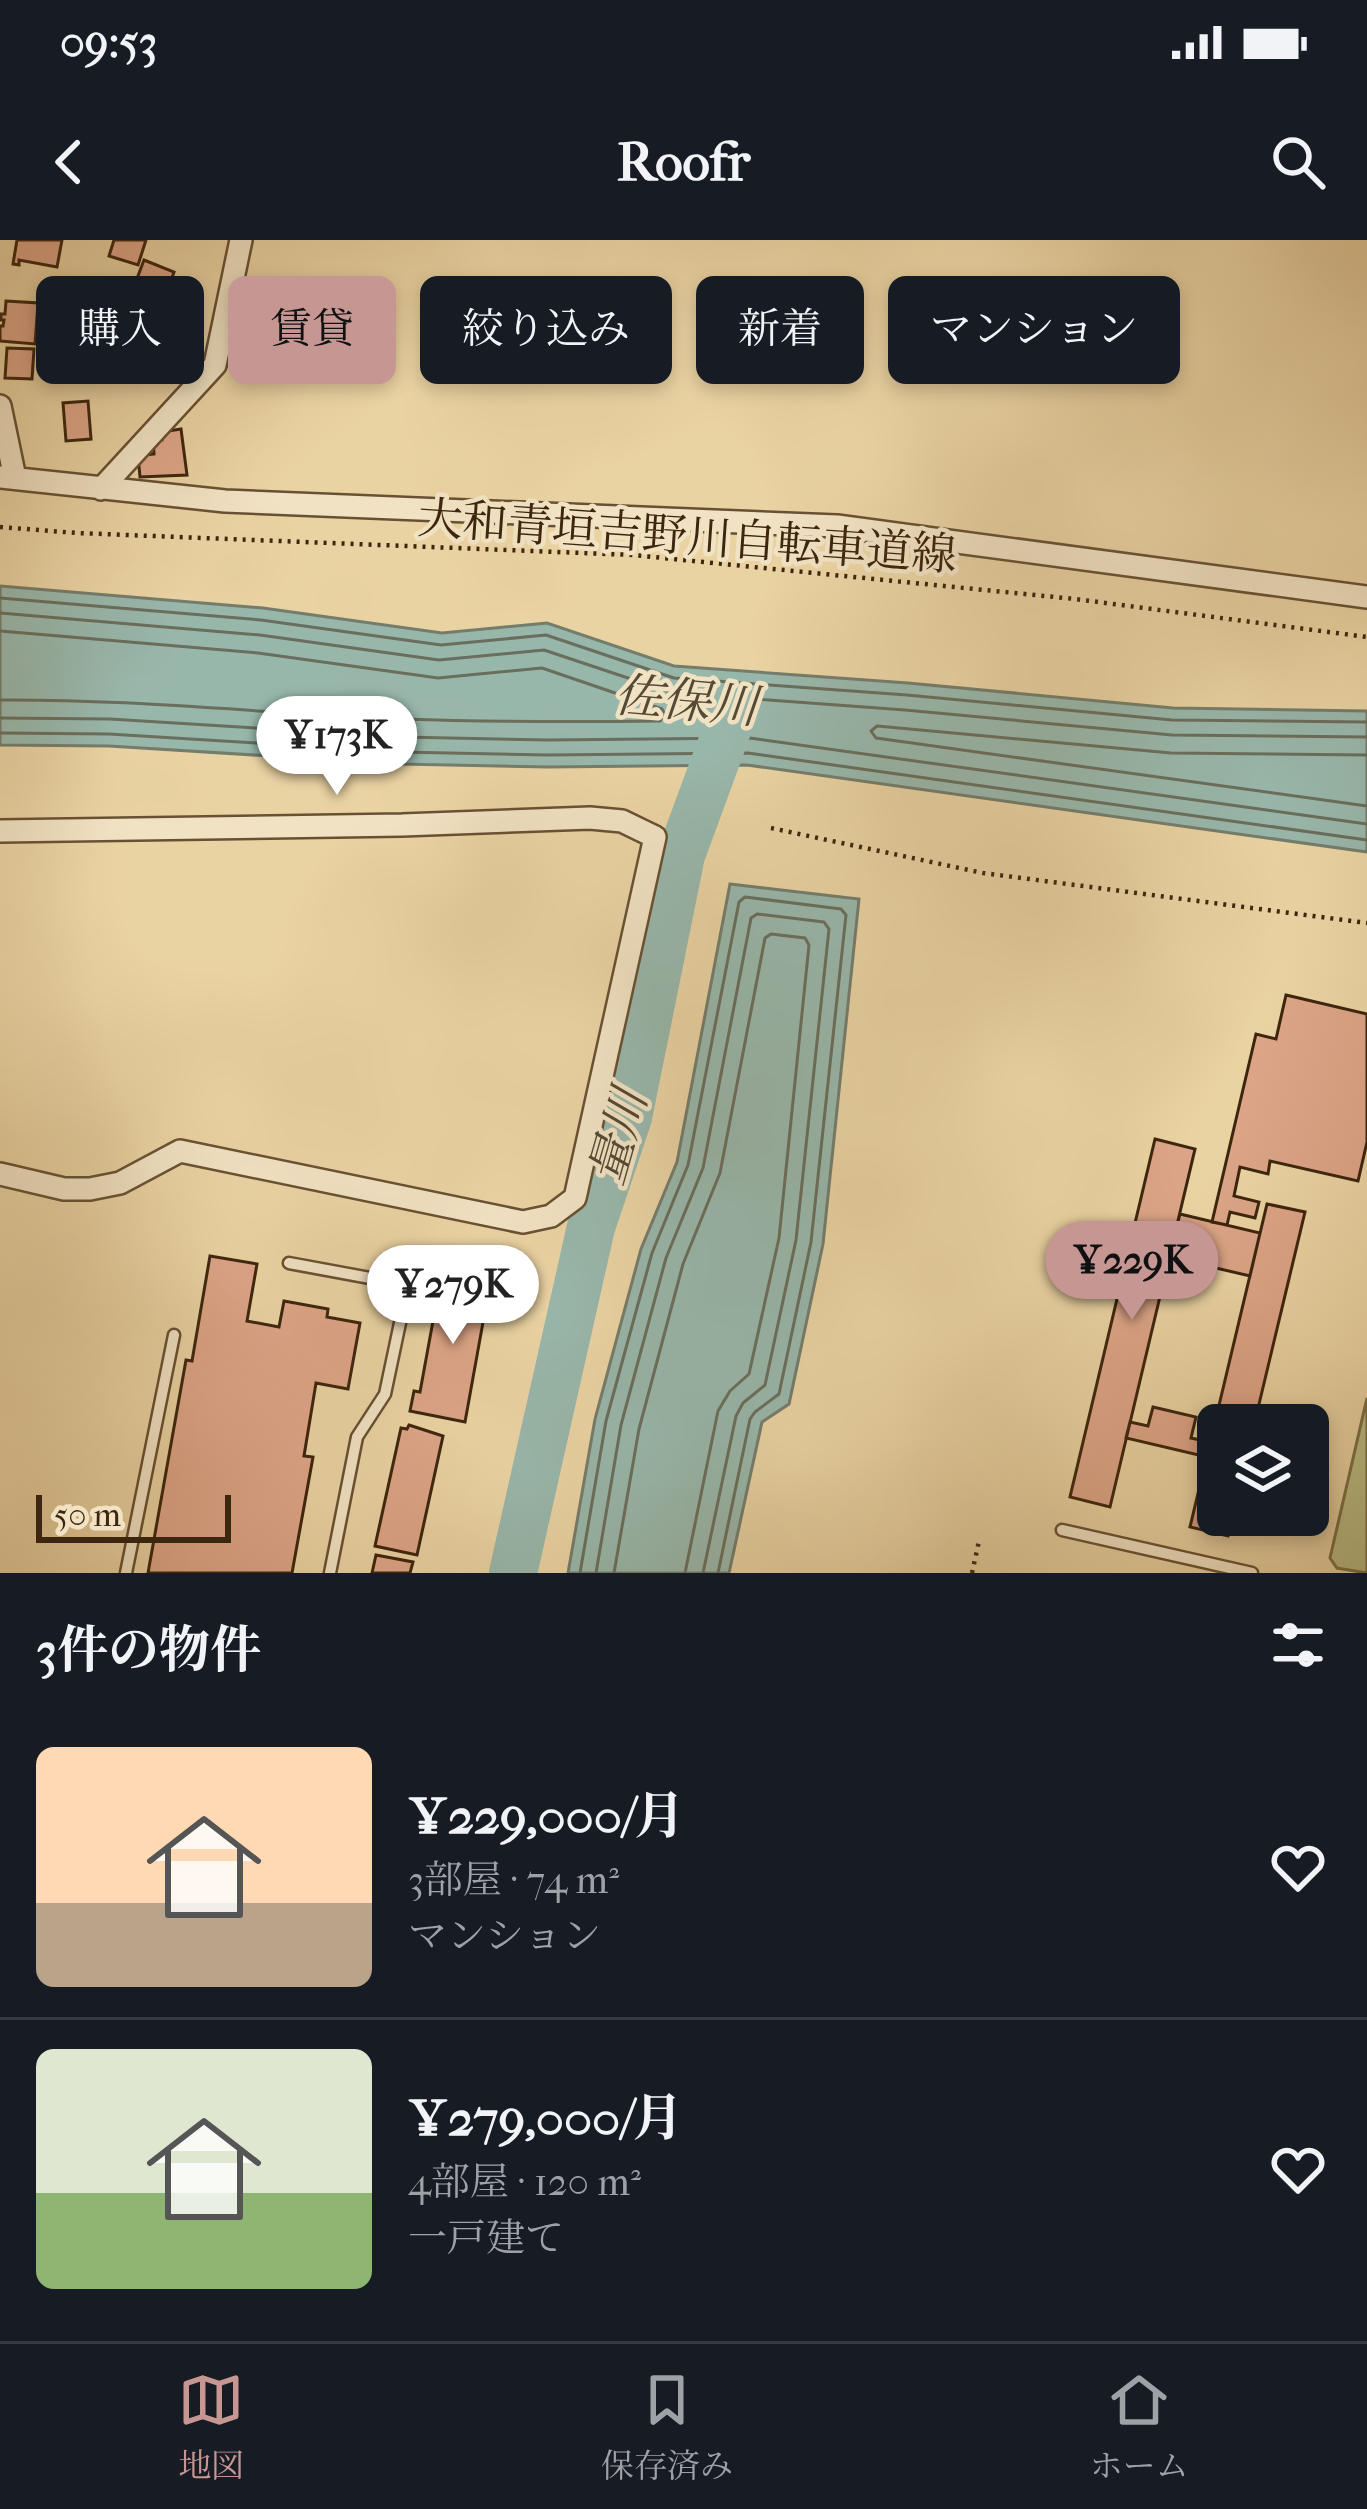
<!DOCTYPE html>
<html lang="ja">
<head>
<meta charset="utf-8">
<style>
  body { margin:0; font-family:"IM FELL French Canon","Noto Serif JP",serif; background:#20242c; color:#f1f3f6; height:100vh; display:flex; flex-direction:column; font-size:45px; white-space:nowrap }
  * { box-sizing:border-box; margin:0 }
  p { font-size:39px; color:#9ea1a6 }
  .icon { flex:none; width:66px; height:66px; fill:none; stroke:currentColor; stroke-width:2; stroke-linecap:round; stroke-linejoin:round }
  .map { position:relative; height:1333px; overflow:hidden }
  .sheet { display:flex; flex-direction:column; background:#171b24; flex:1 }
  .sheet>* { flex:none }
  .top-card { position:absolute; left:36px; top:36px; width:1296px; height:108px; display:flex; gap:24px }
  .controls { position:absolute; left:1197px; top:1164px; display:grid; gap:24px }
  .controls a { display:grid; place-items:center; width:132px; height:132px; border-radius:18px; background:#171b24; box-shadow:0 6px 18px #0003; font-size:60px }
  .scale { position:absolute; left:36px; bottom:30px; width:195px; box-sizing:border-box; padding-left:12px; border:6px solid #3d260e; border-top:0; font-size:33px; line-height:42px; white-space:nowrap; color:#3d260e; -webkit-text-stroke:9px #f1e2c3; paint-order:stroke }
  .price { position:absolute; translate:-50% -102px; padding:0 27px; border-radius:42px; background:#fff; color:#222; font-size:39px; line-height:78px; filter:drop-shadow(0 3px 6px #0008) }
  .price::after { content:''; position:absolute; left:50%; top:72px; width:36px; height:27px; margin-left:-18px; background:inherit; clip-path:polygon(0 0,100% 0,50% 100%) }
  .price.on { background:#c59692; color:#111 }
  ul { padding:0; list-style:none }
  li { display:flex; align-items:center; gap:36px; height:300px; padding:0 36px }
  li+li { border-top:3px solid #363941 }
  li span { display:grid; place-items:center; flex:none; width:336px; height:240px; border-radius:18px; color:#555 }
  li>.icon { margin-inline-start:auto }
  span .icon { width:144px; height:144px; fill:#fffc; stroke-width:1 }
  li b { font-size:51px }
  h2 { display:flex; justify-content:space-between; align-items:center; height:144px; padding:0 36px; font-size:51px }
  .tag { padding:0 42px; border-radius:18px; background:#171b24; box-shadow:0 6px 18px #0003; font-size:42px; line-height:108px }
  .tag.on { background:#c59692; color:#111 }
  .status { display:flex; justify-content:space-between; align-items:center; height:84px; padding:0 60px; background:#171b24; direction:ltr }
  .status svg { height:33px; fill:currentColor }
  header { display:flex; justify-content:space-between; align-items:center; height:156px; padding:0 36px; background:#171b24; font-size:54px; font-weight:700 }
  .menu { display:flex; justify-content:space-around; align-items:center; height:168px; border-top:3px solid #363941; background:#171b24; font-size:33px; color:#9ea1a6 }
  .menu a { display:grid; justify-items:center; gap:6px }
  .menu .on { color:#c59692 }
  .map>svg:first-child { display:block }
</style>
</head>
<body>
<div class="status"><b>09:53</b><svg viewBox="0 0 49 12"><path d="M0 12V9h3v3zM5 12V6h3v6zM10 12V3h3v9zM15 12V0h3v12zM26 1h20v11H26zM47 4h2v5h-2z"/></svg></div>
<header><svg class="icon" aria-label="back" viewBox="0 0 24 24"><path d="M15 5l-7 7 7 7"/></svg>Roofr<svg class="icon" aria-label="search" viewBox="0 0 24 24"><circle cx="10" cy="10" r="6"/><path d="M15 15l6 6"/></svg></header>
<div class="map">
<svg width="1367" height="1333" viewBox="0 0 1367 1333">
  <rect width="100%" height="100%" fill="#ead3a3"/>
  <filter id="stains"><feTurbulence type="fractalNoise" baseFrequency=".00167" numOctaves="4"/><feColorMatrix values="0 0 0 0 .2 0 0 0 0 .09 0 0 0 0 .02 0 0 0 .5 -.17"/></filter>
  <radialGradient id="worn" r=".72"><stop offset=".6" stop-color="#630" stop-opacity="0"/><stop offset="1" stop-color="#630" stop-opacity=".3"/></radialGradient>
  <path fill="#b9bc84" stroke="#7b7149" stroke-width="3" d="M1367 1158V1333L1337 1328 1330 1318Z"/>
  <path fill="#98b7ab" stroke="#747d6c" stroke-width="3" d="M0 346 263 368 442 393 547 383 674 426 908 443 1173 468 1367 471V612L747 525 548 527 399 524 109 506 0 505Z
    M730 644 859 659 823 1004 789 1164 762 1182 729 1333H568L595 1179 641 1009 677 922Z"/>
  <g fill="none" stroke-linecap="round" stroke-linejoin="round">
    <path stroke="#6a6e5c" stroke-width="3" d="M0 358 261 380 441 405 546 395 674 438 907 455 1172 480 1367 482
      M0 373 260 395 439 420 544 410 673 453 905 470 1172 495 1367 497
      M0 391 258 413 438 438 542 428 662 469 665 475 660 481C574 482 489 482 403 479 269 474 135 459 0 460
      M0 478 110 479 401 497 548 500 750 498 1367 584
      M0 493 109 494 400 512 548 515 748 513 1367 600
      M1367 515 1171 513 877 486 871 491 876 498 1367 566
      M580 1333 606 1181 652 1013 688 925 739 662 745 657 841 669 846 675 811 1002 779 1154 755 1172 750 1179 718 1333
      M596 1333 621 1185 666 1018 703 928 751 678 757 674 824 682 829 689 796 1000 765 1145 743 1163 736 1176 703 1333
      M614 1333 639 1189 683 1024 720 933 765 698 771 694 805 698 809 705 779 998 749 1134 730 1151 718 1171 685 1333"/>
    <path stroke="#98b7ab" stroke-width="48" d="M513 1333 591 987 628 877 681 615 735 468"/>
  </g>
  <path fill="#dda588" stroke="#3d260e" stroke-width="3" d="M17 0H62L57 27 19 20V25L13 24Z
    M114 0H146L138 25 109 16Z
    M144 20 174 32 160 72 129 60Z
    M6 61 38 63 35 104 0 101V86H3L4 80H1V74H5Z
    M43 62 84 63V73H78V77L43 75Z
    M7 108 34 109 32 139 5 138Z
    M88 161 91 199 66 201 63 163Z
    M181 189 187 235 140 237 138 216 154 214 153 201 162 200V192Z
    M1286 755 1367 774V902L1358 941 1270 921 1268 934 1240 927 1234 956 1259 962 1255 978 1230 972 1227 985 1212 982 1256 794 1276 799Z
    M1155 899 1195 909 1110 1267 1070 1257Z
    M1267 964 1305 972 1254 1185H1218V1275H1233L1228 1296 1190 1287Z
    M1180 974 1260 993 1250 1036 1169 1017Z
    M210 1016 257 1024 247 1081 279 1087 284 1061 328 1069 327 1077 360 1083 348 1149 316 1143 304 1216 313 1217 292 1333H148L186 1120 192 1121Z
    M442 1032 491 1038 465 1182 410 1171 414 1151 420 1152Z
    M1153 1167 1196 1177 1191 1198 1210 1202 1207 1217 1126 1198 1130 1182 1148 1186Z
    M409 1185 443 1196 417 1315 375 1306 401 1188 407 1189Z
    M376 1315 413 1322 410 1333H372Z"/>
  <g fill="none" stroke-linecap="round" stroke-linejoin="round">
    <defs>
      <path id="lane" d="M289 1023 408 1045 385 1154 357 1197 330 1333
        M1062 1290 1252 1333
        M126 1333 174 1095"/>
      <path id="street" d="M0 166 15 238
        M0 237 225 261 837 286 1367 357
        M101 249 215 125 241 0
        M0 591 402 585 590 578 622 581 655 597 575 958 551 976 523 982 180 911 120 943 90 949H64L0 934"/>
    </defs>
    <use href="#lane" stroke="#685133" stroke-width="15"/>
    <use href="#street" stroke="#685133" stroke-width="26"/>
    <path stroke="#3d260e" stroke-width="4.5" stroke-dasharray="3 6" stroke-linecap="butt" d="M0 287 77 293 633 315 1075 359 1367 397
      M771 588 983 633 1367 683
      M972 1333 979 1301"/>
    <use href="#lane" stroke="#f1e2c3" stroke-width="10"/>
    <use href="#street" stroke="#f1e2c3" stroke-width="21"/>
  </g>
  <g text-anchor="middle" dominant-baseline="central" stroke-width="9" stroke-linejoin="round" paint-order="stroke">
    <g font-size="45" fill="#3d260e" stroke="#f1e2c3">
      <text transform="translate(687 297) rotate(4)">大和青垣吉野川自転車道線</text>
    </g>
    <g font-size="48" font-style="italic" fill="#544a35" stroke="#f1e2c3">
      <text transform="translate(686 461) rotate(5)">佐保川</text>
      <text transform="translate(618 897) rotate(-74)">量川</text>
    </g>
  </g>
  <rect width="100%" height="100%" filter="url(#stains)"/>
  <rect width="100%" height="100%" fill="url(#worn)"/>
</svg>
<div class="controls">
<a><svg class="icon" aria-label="layers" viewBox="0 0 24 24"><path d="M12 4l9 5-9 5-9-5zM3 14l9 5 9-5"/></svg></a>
</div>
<div class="scale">50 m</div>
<b class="price" style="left:337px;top:558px">¥173K</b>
<b class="price on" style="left:1132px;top:1083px">¥229K</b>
<b class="price" style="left:453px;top:1107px">¥279K</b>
<div class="top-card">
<a class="tag">購入</a>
<a class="tag on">賃貸</a>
<a class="tag">絞り込み</a>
<a class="tag">新着</a>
<a class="tag">マンション</a>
</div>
</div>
<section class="sheet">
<h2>3件の物件<svg class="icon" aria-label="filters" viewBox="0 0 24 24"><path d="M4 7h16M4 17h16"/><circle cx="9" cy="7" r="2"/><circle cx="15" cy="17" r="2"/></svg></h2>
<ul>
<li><span style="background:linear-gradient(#ffd9b3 65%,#b9a48a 0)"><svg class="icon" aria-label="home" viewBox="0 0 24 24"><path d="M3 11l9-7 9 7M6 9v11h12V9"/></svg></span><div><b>¥229,000/月</b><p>3部屋 · 74 m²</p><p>マンション</p></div><svg class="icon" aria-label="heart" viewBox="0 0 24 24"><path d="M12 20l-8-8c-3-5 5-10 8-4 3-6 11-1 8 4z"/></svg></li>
<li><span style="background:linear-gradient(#dfe7d0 60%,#8fb573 0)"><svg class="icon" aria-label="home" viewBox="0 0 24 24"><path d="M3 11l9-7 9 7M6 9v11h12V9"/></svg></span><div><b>¥279,000/月</b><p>4部屋 · 120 m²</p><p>一戸建て</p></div><svg class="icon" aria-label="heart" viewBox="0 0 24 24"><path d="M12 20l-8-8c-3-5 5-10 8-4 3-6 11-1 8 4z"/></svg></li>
</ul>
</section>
<nav class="menu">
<a class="on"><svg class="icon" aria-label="map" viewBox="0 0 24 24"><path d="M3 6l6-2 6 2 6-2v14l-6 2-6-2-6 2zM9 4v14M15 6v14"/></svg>地図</a>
<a><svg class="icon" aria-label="saved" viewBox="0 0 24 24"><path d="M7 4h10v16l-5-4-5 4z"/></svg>保存済み</a>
<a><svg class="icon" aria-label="home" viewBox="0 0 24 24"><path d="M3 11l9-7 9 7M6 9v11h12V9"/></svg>ホーム</a>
</nav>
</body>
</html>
